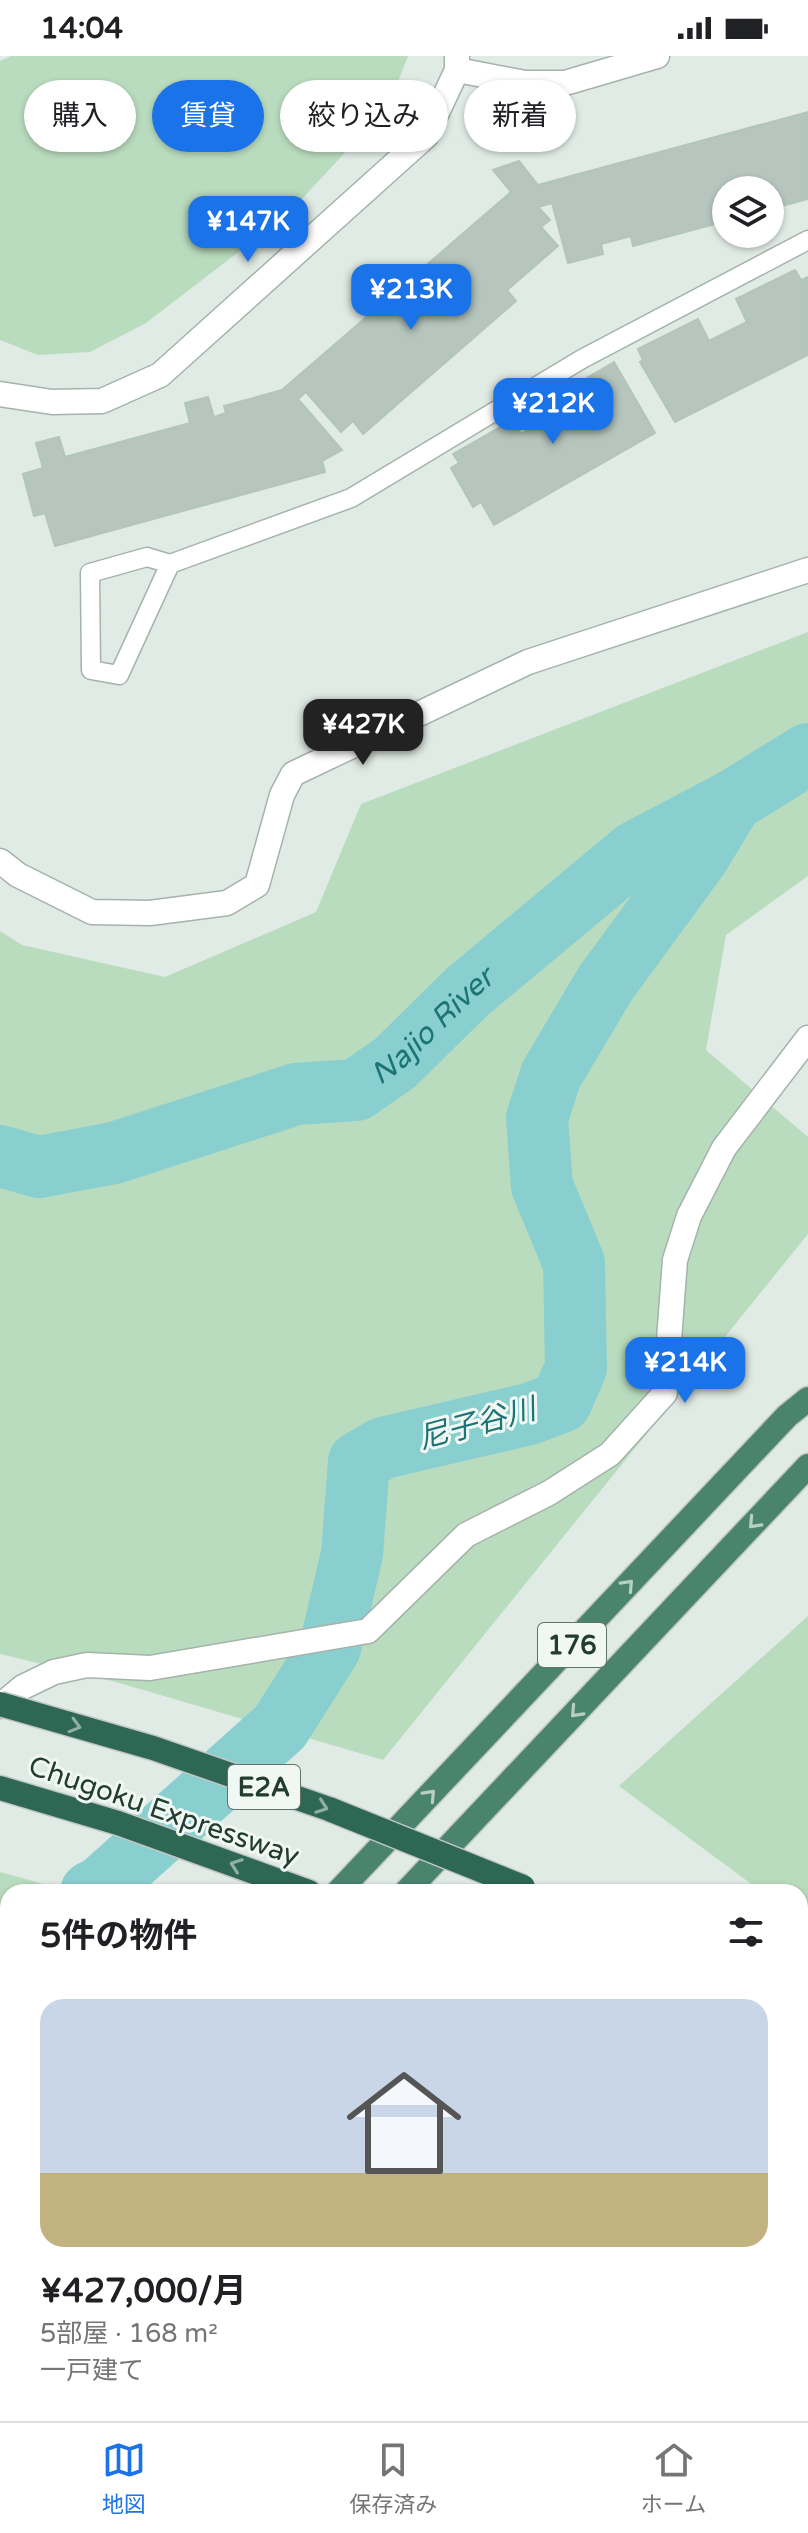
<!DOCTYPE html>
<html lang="ja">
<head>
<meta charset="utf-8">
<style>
  body { margin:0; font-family:"Varela Round","Noto Sans JP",sans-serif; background:#f2f2f2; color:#202124; height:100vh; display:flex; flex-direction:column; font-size:30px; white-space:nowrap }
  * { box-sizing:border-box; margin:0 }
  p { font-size:26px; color:#757577 }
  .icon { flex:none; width:44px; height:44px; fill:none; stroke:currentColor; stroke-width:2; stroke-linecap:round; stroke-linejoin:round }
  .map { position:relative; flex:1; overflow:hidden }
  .sheet { position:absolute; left:0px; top:1828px; width:808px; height:538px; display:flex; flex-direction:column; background:#fff; border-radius:24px 24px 0 0; box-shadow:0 2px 6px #0004 }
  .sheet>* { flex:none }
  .hud { position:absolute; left:24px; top:24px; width:760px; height:72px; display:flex; gap:16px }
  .buttons { position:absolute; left:712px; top:120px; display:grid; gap:16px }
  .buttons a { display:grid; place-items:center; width:72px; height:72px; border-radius:50%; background:#fff; box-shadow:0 2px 6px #0004; font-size:40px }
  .price { position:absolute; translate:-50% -68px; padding:0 18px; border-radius:16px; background:#1a73e8; color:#fff; font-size:26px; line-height:52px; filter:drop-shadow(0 2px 4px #0008) }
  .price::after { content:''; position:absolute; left:50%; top:48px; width:24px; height:18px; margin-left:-12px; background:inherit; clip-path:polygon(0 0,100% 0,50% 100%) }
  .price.active { background:#222; color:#fff }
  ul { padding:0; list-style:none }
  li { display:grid; align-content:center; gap:16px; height:424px; padding:0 40px }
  li span { display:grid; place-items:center; height:248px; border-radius:24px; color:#555 }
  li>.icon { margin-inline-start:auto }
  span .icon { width:144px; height:144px; fill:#fffc; stroke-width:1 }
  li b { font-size:34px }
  h2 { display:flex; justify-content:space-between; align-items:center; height:96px; padding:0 40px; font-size:34px }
  .pill { padding:0 28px; border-radius:36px; background:#fff; box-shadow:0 2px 6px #0004; font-size:28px; line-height:72px }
  .pill.active { background:#1a73e8; color:#fff }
  .status { display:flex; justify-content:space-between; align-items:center; height:56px; padding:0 40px; background:#fff; direction:ltr }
  .status svg { height:22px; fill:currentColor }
  .dock { display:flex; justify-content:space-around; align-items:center; height:112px; border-top:2px solid #e0e0e0; background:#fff; font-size:22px; color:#757577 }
  .dock a { display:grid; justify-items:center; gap:4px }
  .dock .active { color:#1a73e8 }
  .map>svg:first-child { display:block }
</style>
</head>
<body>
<div class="status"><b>14:04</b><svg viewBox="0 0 49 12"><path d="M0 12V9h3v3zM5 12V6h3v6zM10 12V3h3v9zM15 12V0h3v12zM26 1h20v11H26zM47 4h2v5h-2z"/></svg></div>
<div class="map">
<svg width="808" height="2365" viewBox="0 0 808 2365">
  <rect width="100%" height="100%" fill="#e1ebe5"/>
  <path fill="#badcbe" d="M11 0H408L389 49 288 158 146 267 90 296 38 299 0 284V5Z
    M808 576V820L726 879 706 994 808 1081V1178L383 1704 116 1626 0 1598V875L22 889 165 921 316 856 361 748Z
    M808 1560V1863L800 1859V1836H762L619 1730Z
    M0 1816 73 1836H8V2073L0 2079Z
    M800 2160 808 2165V2365H0V2339L8 2335V2358H800Z"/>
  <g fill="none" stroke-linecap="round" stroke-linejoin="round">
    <g stroke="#89cfd0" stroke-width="62">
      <path id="s1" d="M0 1100 39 1111 114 1097 296 1038 356 1034 395 1007 467 936 635 796 732 745 808 698"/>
      <path d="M91 1836 101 1831 280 1671 330 1592 352 1498 359 1406 383 1392 529 1358 561 1346 576 1312 574 1207 542 1130 537 1062 551 1019 605 928 698 801 732 745"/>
      <path d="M0 1882 8 1879"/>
    </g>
  </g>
  <path fill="#b6c6be" stroke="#b3c5bb" stroke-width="2" d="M808 56V143L770 153V134H726V165L633 190 631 180 601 188 603 198 568 207 552 147 538 151 550 164 541 171 558 190 507 234 516 245 363 378 353 365 341 376 306 336 298 343 342 394 322 405 325 416 55 490 45 457 34 460 23 418 43 412 36 387 59 381 65 401 190 367 185 347 208 341 214 361 226 357 224 350 282 334 511 136 493 114 519 105 538 129Z
    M795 214 801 224 808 221V299L675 366 640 306 643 304 638 293 698 263 709 285 747 266 736 243Z
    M614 306 655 377 494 469 481 446 473 451 451 412 459 407 453 398 513 364 521 378 557 358 549 344Z"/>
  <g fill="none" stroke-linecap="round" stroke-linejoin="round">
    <defs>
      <path id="service" d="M170 508 119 619 91 614 90 517 147 501 170 508 351 442 582 303 808 184"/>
      <path id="minor" d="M457 14 525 27H565L657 0
        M0 338 52 346 102 345 160 319 426 80 457 14V0
        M0 805 18 819 92 856 150 857 227 847 257 829 282 739 293 718 528 606 808 514
        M0 1650 23 1631 54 1616 87 1609 150 1612 368 1575 466 1479 549 1437 610 1398 665 1337 675 1204 689 1160 724 1092 808 982"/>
      <path id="trunk" d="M338 1836 787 1360 808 1343
        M406 1836 808 1410
        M0 2159 8 2154
        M0 2235 8 2229"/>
      <path id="motorway" d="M0 1732 118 1767 309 1836
        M800 1968 808 1972
        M800 2065 808 2069"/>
    </defs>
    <use href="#service" stroke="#a4b3ab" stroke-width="21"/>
    <use href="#minor" stroke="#a4b3ab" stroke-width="27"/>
    <use href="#trunk" stroke="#c1c8c5" stroke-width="27"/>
    <use href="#motorway" stroke="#c1c8c5" stroke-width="27"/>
    <path stroke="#82ae9a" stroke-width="5" stroke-dasharray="4 6" stroke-linecap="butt" d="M800 2166 808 2151"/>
    <use href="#service" stroke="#fff" stroke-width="18"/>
    <use href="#minor" stroke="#fff" stroke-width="24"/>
    <use href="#trunk" stroke="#4a846e" stroke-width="24"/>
    <use href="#motorway" stroke="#2e6753" stroke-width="24"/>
    <defs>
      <path id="motorway-bridge" d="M0 1648 153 1692 329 1753 523 1831"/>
    </defs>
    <use href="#motorway-bridge" stroke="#c1c8c5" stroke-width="27" stroke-linecap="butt"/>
    <use href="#motorway-bridge" stroke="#2e6753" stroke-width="24"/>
  </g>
  <defs><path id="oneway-chevron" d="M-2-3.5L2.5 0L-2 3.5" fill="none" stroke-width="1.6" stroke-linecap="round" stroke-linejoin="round" transform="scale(2)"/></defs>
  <g stroke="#b7cfc5">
    <use href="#oneway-chevron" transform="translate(754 1467) rotate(133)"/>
    <use href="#oneway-chevron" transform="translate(628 1529) rotate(-47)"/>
    <use href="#oneway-chevron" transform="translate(576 1656) rotate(133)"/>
    <use href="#oneway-chevron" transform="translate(430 1739) rotate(-47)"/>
  </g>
  <g stroke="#90b0a4">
    <use href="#oneway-chevron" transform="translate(75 1670) rotate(16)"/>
    <use href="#oneway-chevron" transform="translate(322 1751) rotate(20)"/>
    <use href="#oneway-chevron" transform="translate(236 1809) rotate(-160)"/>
  </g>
  <g text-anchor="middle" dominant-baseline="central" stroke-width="6" stroke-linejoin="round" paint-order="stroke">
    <g fill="#f1f8f4" stroke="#60746c" stroke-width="2">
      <rect x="538" y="1567" width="68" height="44" rx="6"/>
      <rect x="228" y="1709" width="72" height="44" rx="6"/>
    </g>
    <g font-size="26" font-weight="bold" fill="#223c31">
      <text x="572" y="1589">176</text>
      <text x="264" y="1731">E2A</text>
    </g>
    <g font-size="28" fill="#223c31" stroke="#f1f8f4">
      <text transform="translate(164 1755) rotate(19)">Chugoku Expressway</text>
    </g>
    <g font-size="30" font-style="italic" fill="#1d7476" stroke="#f1f8f4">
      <text stroke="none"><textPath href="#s1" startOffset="468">Najio River</textPath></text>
      <text transform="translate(477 1368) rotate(-15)">尼子谷川</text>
    </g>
  </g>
</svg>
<div class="buttons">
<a><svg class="icon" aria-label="layers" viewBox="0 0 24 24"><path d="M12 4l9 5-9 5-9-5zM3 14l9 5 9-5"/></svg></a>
</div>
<b class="price" style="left:248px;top:208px">¥147K</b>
<b class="price" style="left:411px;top:276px">¥213K</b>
<b class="price" style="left:553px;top:390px">¥212K</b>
<b class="price active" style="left:363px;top:711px">¥427K</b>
<b class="price" style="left:685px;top:1349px">¥214K</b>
<div class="hud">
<a class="pill">購入</a>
<a class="pill active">賃貸</a>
<a class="pill">絞り込み</a>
<a class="pill">新着</a>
</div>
<section class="sheet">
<h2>5件の物件<svg class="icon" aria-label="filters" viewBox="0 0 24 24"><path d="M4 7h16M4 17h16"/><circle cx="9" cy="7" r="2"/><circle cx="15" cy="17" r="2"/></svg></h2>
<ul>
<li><span style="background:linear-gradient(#c9d6e8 70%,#c2b280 0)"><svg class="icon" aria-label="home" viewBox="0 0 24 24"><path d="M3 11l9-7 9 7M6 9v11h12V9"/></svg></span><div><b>¥427,000/月</b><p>5部屋 · 168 m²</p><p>一戸建て</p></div></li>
</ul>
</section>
</div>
<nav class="dock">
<a class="active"><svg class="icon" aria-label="map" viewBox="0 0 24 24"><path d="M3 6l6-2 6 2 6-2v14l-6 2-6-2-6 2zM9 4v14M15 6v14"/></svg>地図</a>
<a><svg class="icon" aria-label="saved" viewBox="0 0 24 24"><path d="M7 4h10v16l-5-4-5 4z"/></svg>保存済み</a>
<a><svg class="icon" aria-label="home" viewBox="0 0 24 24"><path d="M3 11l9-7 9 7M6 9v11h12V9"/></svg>ホーム</a>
</nav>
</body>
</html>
